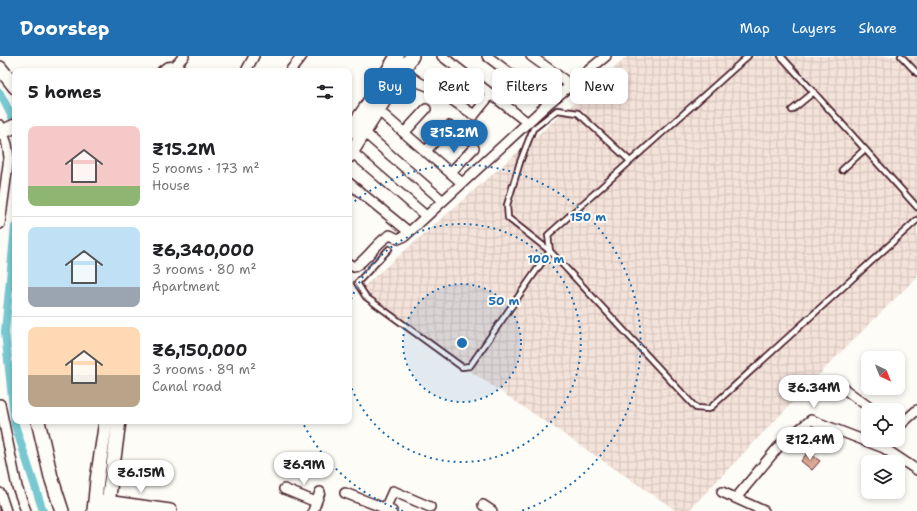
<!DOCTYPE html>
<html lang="en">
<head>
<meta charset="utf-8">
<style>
  body { margin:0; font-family:"Shantell Sans",sans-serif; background:#f2f2f2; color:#202124; height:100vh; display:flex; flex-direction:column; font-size:15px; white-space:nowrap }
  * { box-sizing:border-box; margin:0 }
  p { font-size:13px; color:#757577 }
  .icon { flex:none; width:22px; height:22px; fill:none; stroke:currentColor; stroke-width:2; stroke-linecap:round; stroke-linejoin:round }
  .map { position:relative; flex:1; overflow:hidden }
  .side { position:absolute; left:12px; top:12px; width:340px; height:356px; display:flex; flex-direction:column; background:#fff; border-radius:8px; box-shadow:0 2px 6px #0003 }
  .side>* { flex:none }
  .guide { position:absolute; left:364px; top:12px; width:380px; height:36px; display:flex; gap:8px }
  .needle { width:26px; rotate:137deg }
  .controls { position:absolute; left:861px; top:295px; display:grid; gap:8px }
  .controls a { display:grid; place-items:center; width:44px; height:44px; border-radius:8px; background:#fff; box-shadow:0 2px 6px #0003; font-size:20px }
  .price { position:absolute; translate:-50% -34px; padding:0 9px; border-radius:14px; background:#fff; color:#222; font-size:13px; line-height:26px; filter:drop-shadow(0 1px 2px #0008) }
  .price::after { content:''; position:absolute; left:50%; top:24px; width:12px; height:9px; margin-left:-6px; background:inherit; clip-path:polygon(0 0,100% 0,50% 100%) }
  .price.selected { background:#1f6fb2; color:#fff }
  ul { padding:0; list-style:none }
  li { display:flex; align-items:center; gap:12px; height:100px; padding:0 16px }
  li+li { border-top:1px solid #e0e0e0 }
  li span { display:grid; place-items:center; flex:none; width:112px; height:80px; border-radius:8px; color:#555 }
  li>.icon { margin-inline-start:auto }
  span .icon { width:48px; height:48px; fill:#fffc; stroke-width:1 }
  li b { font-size:17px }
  h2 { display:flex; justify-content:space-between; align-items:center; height:48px; padding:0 16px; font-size:17px }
  .tag { padding:0 14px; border-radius:8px; background:#fff; box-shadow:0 2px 6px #0003; font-size:14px; line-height:36px }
  .tag.selected { background:#1f6fb2; color:#fff }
  header { display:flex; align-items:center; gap:24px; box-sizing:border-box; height:56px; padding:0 20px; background:#1f6fb2; color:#fff }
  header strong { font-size:19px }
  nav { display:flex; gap:22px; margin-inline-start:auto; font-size:14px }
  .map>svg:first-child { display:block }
</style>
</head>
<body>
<header>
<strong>Doorstep</strong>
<nav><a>Map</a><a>Layers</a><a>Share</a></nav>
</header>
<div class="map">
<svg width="917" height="455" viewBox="0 0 917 455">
  <defs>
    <pattern id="industrial-grid" width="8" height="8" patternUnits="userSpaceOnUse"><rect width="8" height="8" fill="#f4e3da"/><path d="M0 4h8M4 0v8" fill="none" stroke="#d3c2bb"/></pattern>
  </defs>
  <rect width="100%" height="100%" fill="#fdfcf7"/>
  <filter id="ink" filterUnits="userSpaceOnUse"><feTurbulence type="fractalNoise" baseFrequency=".025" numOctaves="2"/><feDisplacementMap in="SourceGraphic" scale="8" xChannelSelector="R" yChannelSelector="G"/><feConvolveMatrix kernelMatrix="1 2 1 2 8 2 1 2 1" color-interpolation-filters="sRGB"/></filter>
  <g filter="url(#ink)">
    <path fill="url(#industrial-grid)" d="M628 0H917V221L838 299 688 455H677L407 272 363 231Z"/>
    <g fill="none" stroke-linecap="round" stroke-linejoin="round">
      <path stroke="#78c8d2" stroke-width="8" d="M0 37 15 67
        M15 171 5 276 15 369 43 455"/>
    </g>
    <path fill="#dfa995" stroke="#4a1f2b" d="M808 396 820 405 812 414 801 405Z"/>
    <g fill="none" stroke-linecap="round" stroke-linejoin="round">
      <defs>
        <path id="lane" d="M748 0 548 179 550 195 696 352 709 353 917 164
          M781 0 917 151
          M901 0 917 17
          M792 54 814 36
          M842 114 865 93
          M389 193 357 227 366 241 462 311 470 310 550 195 508 162 507 149 520 106 533 73 557 54 578 57 630 105"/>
        <path id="street" d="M442 0 528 67
          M487 0 549 47
          M531 0 571 29
          M175 10 184 0
          M162 15 167 11 175 10 183 15
          M246 15 254 0
          M290 15 302 0
          M403 15 420 27 438 34 474 59 491 38
          M379 55 462 127
          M0 69 7 88 9 101 0 168
          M365 77 443 145
          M404 77 426 53
          M352 96 426 160
          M425 96 449 70
          M450 117 474 92
          M349 127 409 176
          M349 208 354 211C369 203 375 187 390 179L398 183 405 180 549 47 606 0
          M836 327 873 354
          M0 348 17 431 26 455
          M898 371 917 354
          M284 433 316 446
          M722 436 764 455
          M0 437 6 455
          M345 437 392 455
          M736 442 780 389 811 364 884 392 917 414
          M483 449 492 455
          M313 455 320 436
          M384 455 393 435 430 451"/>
        <path id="secondary" d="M0 12 15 31
          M349 76 365 53 397 0
          M0 77 15 70
          M349 100 412 0
          M38 365 51 421 62 455
          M99 445 170 455
          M94 455 97 424 106 365
          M107 455 119 365"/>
      </defs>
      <use href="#lane" stroke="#4a1f2b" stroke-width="8"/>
      <use href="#street" stroke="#4a1f2b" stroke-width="12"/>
      <use href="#secondary" stroke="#4a1f2b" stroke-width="16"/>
      <use href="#lane" stroke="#fdfcf7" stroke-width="4.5"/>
      <use href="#street" stroke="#fdfcf7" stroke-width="9"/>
      <use href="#secondary" stroke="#fdfcf7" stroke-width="13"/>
    </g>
  </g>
  <circle cx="462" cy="287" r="59" fill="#1f6fb2" fill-opacity=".12"/>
  <g fill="none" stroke="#1f6fb2" stroke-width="2" stroke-dasharray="2 4">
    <circle cx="462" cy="287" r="59"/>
    <path d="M349 249A119 119 0 1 1 349 325"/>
    <path d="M403 455A178 178 0 0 1 302 365M350 149A178 178 0 1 1 521 455"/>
  </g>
  <circle cx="462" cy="287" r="6" fill="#1f6fb2" stroke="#fdfcf7" stroke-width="2"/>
  <g font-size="12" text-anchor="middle" font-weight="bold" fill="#1f6fb2" stroke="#fdfcf7" stroke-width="4" stroke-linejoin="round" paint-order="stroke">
    <text x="588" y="165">150 m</text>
    <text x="546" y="207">100 m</text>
    <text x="504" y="249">50 m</text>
  </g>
</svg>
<div class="controls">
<a><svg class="needle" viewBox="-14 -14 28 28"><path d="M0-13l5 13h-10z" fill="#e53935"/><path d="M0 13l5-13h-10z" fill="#757577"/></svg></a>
<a><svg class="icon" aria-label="locate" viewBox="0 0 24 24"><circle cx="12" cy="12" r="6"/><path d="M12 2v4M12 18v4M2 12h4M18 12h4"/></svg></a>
<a><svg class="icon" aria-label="layers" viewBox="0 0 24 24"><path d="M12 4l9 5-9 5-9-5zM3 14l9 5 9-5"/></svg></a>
</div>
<b class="price selected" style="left:454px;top:98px">₹15.2M</b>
<b class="price" style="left:814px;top:353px">₹6.34M</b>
<b class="price" style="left:810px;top:405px">₹12.4M</b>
<b class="price" style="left:304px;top:430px">₹6.9M</b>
<b class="price" style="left:141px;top:438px">₹6.15M</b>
<div class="guide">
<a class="tag selected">Buy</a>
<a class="tag">Rent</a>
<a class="tag">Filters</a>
<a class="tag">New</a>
</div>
<section class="side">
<h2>5 homes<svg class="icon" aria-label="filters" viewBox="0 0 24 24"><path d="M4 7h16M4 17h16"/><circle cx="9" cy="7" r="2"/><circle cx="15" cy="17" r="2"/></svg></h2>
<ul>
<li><span style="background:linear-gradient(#f6c9c9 75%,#8fb573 0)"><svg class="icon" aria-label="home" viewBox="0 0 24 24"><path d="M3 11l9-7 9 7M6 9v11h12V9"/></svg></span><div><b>₹15.2M</b><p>5 rooms · 173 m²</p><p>House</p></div></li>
<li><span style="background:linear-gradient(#bfe0f5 75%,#9aa5b1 0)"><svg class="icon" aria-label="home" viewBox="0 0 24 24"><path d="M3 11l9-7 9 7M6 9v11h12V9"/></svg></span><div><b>₹6,340,000</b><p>3 rooms · 80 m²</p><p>Apartment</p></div></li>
<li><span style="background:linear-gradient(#ffd9b3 60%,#b9a48a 0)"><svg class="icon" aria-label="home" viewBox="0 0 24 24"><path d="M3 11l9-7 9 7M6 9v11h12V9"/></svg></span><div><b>₹6,150,000</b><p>3 rooms · 89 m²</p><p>Canal road</p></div></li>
</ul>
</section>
</div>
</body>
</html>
